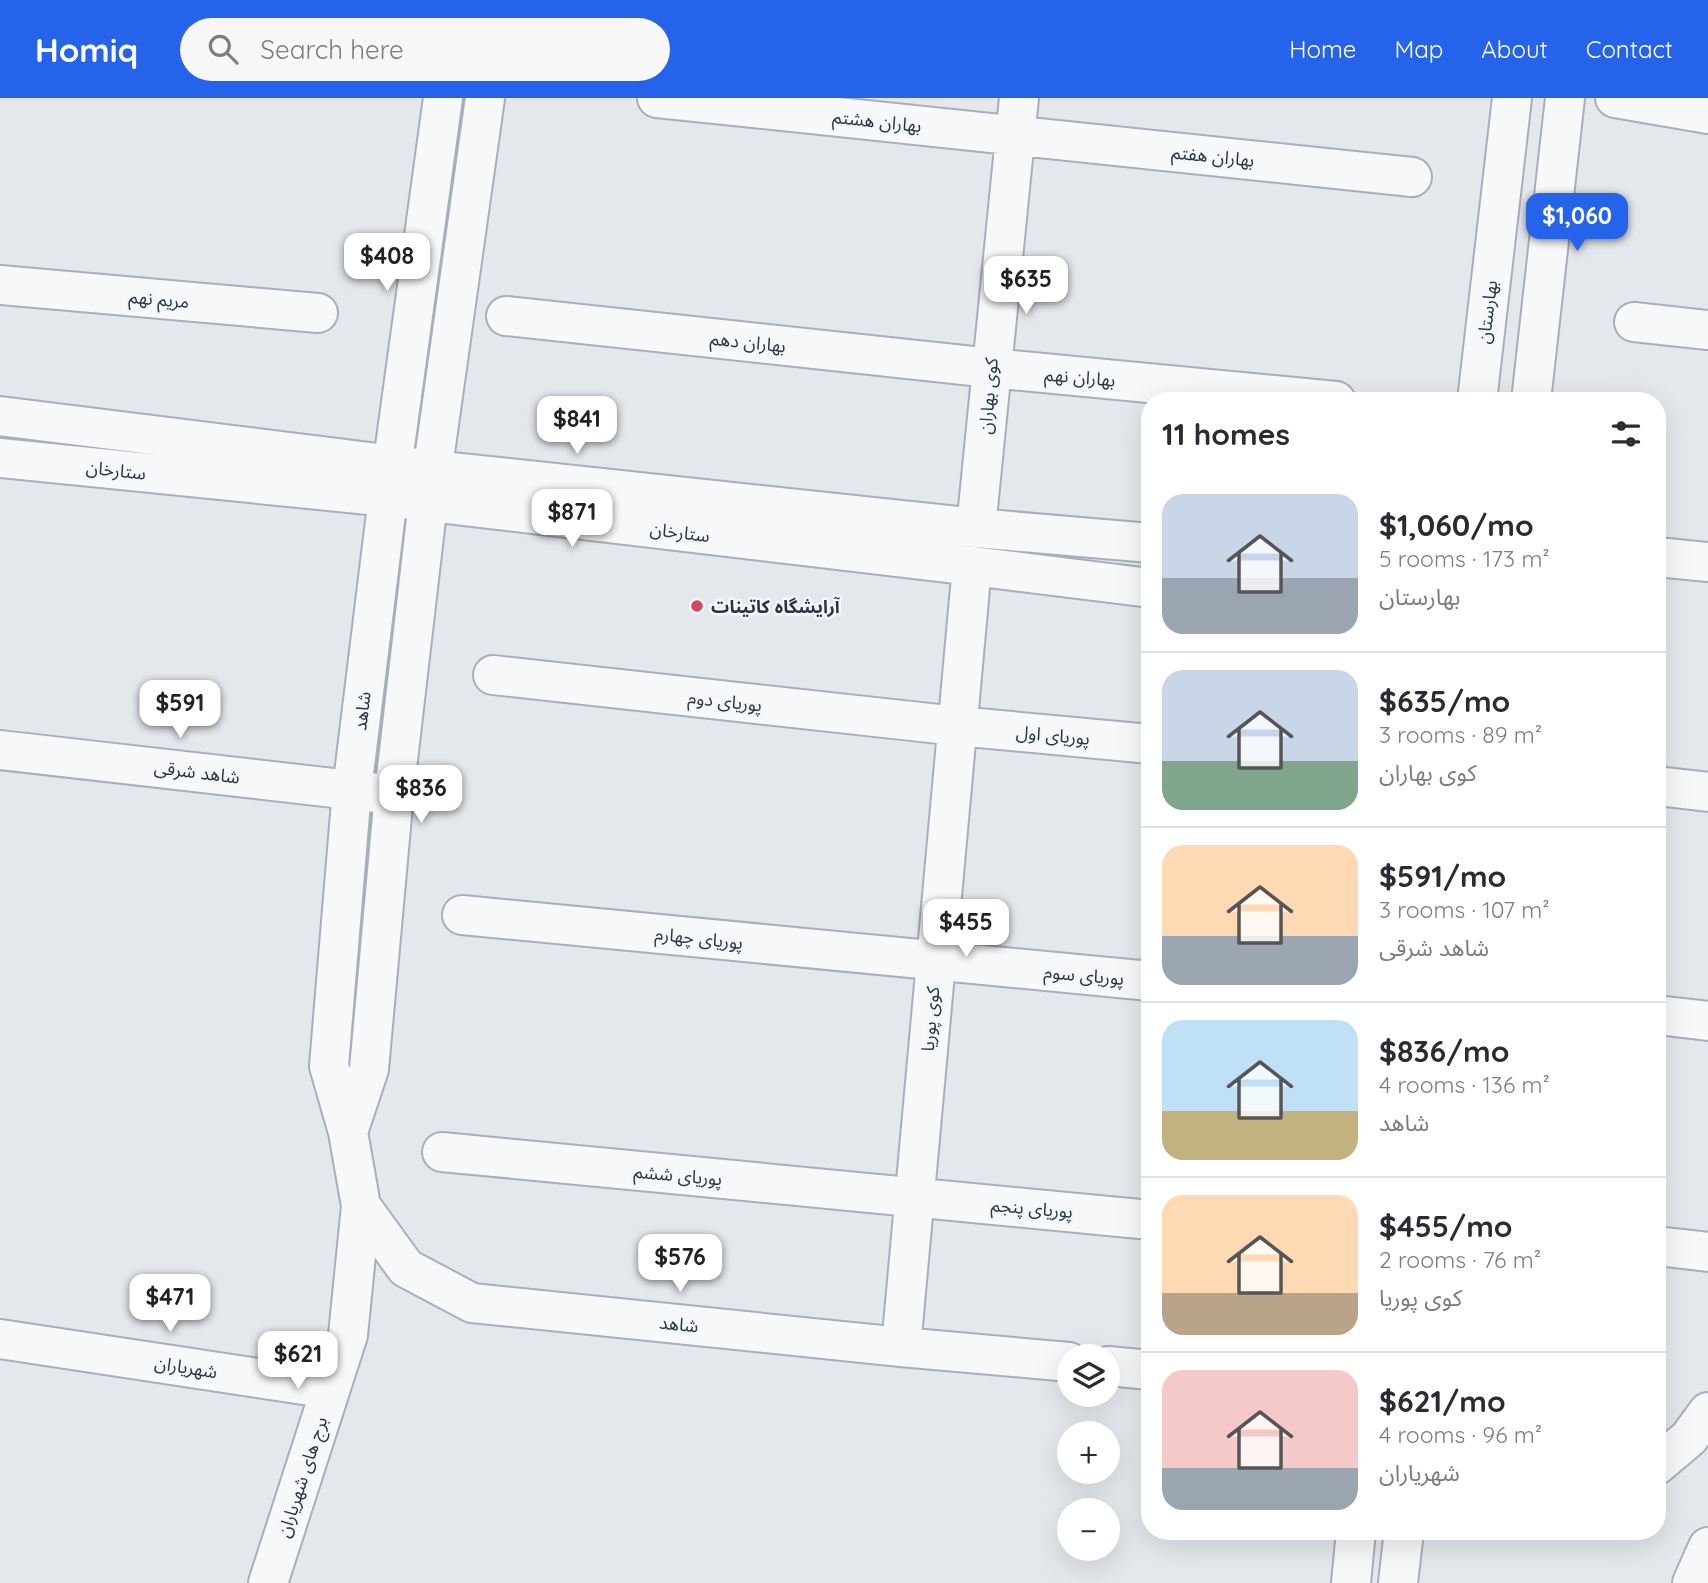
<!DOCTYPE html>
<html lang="en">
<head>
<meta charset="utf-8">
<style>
  body { margin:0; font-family:Quicksand,"Noto Sans Arabic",sans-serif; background:#f7f7f7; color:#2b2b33; height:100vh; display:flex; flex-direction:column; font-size:26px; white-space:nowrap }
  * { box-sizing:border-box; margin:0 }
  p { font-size:23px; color:#7c7c81 }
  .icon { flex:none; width:38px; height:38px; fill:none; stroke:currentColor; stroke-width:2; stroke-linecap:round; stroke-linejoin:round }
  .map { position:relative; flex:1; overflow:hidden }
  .details { position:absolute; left:1141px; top:294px; width:525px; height:1148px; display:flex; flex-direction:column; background:#fff; border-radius:28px; box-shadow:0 7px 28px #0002 }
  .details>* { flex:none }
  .tools { position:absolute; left:1057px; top:1246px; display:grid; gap:14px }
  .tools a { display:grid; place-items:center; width:63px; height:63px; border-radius:50%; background:#fff; box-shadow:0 7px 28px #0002; font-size:35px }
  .price { position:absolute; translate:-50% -60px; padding:0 16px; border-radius:14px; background:#fff; color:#222; font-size:23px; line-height:46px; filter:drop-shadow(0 2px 4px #0008) }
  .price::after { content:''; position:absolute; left:50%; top:42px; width:21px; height:16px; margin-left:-10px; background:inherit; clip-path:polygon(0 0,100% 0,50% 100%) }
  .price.selected { background:#2563eb; color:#fff }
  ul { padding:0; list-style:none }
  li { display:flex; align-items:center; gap:21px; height:175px; padding:0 21px }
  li+li { border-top:2px solid #e1e1e2 }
  li span { display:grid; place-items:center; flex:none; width:196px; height:140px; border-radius:21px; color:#555 }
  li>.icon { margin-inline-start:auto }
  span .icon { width:84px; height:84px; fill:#fffc; stroke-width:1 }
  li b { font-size:30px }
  h2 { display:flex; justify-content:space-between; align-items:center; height:84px; padding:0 21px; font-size:30px }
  header { display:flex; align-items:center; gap:42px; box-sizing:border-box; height:98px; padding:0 35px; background:#2563eb; color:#fff }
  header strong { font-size:33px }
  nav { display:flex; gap:38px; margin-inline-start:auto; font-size:24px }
  .search { width:490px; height:63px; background:#f7f7f7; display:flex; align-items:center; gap:18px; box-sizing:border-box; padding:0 24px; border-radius:38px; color:#7c7c81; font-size:26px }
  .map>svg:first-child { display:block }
</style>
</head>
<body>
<header>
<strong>Homiq</strong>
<div class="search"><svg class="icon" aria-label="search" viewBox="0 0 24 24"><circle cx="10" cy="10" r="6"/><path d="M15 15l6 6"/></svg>Search here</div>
<nav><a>Home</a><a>Map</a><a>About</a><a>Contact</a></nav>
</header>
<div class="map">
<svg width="1708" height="1485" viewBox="0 0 1708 1485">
  <rect width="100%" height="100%" fill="#e4e7ec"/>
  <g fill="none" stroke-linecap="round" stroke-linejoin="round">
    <defs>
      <path id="minor" d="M443 0 388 399 352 692 329 968 348 1034 361 1108 406 1170 472 1205 901 1249 1069 1264
        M657 0 1412 79
        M1615 0 1708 16
        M0 187 318 215
        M506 218 991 270 1336 303
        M1634 224 1708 232
        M1477 303 1512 0
        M1531 303 1565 0
        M0 318 434 372 976 430 1150 445
        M0 360 388 399 972 468 1150 490
        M976 430 1019 0
        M1657 459 1708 464
        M493 577 957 628 1150 646
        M0 652 377 695
        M1657 688 1708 694
        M462 817 1150 883
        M1657 917 1708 923
        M348 1034 369 971 394 696 428 404 485 0
        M442 1054 1150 1122
        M1657 1148 1708 1154
        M0 1241 330 1291
        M901 1249 972 468
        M1108 1268 1150 1272
        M1657 1367 1689 1340 1708 1314
        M268 1485 348 1237 361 1108
        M1351 1485 1356 1433
        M1398 1485 1404 1433
        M1692 1485 1708 1449"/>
    </defs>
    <use href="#minor" stroke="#a9aeb7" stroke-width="42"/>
    <use href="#minor" stroke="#f7f8fa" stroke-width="38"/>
  </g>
  <circle fill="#d1495b" stroke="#f4f6f9" stroke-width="2.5" cx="697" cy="508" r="7"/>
  <g text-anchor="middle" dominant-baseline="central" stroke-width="5" stroke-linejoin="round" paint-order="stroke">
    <g font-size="18" fill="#2b3445" stroke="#f4f6f9">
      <text transform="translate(877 23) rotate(6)">بهاران هشتم</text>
      <text transform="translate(1213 58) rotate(6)">بهاران هفتم</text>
      <text transform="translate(159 201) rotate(5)">مریم نهم</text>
      <text transform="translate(1487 214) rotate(-83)">بهارستان</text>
      <text transform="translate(748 244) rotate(6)">بهاران دهم</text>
      <text transform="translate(1080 279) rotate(5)">بهاران نهم</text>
      <text transform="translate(988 298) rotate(-85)">کوی بهاران</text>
      <text transform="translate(116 372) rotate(6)">ستارخان</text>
      <text transform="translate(680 434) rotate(7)">ستارخان</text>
      <text transform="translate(725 603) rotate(6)">پوریای دوم</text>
      <text transform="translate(362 613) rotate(-83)">شاهد</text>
      <text transform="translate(1053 637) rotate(5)">پوریای اول</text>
      <text transform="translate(197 674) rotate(7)">شاهد شرقی</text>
      <text transform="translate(699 840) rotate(6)">پوریای چهارم</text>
      <text transform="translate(1084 877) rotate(5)">پوریای سوم</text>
      <text transform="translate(930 921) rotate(-85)">کوی پوریا</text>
      <text transform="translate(678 1077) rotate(5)">پوریای ششم</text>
      <text transform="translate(1032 1110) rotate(5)">پوریای پنجم</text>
      <text transform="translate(679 1226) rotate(6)">شاهد</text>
      <text transform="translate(186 1269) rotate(9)">شهریاران</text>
      <text transform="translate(302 1379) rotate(-72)">برج های شهریاران</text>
    </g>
    <g font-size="18" font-weight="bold" fill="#2b3445" stroke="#f4f6f9" text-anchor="start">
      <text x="711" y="508">آرایشگاه کاتینات</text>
    </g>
  </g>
</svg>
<div class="tools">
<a><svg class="icon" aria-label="layers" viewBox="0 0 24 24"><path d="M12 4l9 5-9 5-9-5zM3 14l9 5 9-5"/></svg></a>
<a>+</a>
<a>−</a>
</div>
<b class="price selected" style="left:1577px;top:155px">$1,060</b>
<b class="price" style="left:387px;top:195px">$408</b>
<b class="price" style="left:1026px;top:218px">$635</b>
<b class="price" style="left:577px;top:358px">$841</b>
<b class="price" style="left:572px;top:451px">$871</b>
<b class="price" style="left:180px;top:642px">$591</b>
<b class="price" style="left:421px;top:727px">$836</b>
<b class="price" style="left:966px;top:861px">$455</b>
<b class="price" style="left:680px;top:1196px">$576</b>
<b class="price" style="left:170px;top:1236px">$471</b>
<b class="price" style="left:298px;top:1293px">$621</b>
<section class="details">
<h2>11 homes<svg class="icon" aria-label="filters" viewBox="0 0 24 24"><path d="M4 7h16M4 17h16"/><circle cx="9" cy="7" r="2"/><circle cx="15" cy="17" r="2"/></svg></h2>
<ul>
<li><span style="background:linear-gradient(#c9d6e8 60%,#9aa5b1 0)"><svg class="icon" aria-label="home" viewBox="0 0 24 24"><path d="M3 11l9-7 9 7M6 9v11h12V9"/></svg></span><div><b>$1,060/mo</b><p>5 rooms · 173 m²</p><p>بهارستان</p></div></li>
<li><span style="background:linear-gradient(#c9d6e8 65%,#7fa58c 0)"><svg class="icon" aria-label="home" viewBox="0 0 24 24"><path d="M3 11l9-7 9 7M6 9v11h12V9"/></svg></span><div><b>$635/mo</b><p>3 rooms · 89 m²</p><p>کوی بهاران</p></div></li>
<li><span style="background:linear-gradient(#ffd9b3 65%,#9aa5b1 0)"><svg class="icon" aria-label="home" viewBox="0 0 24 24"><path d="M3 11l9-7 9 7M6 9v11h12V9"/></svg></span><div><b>$591/mo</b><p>3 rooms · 107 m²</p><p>شاهد شرقی</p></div></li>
<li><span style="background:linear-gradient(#bfe0f5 65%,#c2b280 0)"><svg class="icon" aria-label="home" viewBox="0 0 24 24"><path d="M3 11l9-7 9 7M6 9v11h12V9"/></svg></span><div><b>$836/mo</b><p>4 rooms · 136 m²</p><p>شاهد</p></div></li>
<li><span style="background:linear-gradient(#ffd9b3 70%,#b9a48a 0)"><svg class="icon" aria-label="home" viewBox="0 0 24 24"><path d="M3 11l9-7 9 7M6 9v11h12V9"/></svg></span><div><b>$455/mo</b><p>2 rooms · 76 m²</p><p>کوی پوریا</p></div></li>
<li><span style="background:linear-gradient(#f6c9c9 70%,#9aa5b1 0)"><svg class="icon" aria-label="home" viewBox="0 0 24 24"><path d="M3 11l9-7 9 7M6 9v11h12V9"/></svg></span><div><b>$621/mo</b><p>4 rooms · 96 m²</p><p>شهریاران</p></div></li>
</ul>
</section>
</div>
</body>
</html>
